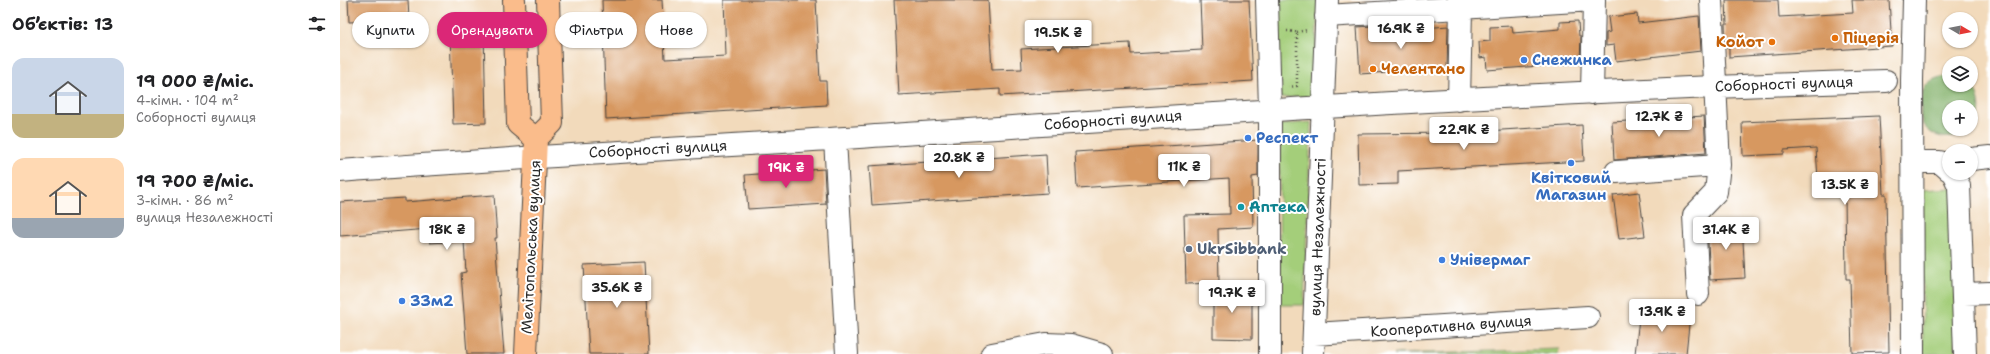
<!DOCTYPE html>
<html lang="uk">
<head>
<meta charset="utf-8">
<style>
  body { margin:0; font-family:"Shantell Sans",sans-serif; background:#f6f6f6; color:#202124; height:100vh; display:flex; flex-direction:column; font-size:15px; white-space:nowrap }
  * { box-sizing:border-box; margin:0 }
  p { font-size:13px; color:#757577 }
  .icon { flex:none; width:22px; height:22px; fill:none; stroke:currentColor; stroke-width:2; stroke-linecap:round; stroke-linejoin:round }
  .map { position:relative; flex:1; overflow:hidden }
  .sheet { display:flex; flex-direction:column; background:#fff; width:340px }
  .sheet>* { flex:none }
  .hud { position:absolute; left:12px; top:12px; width:380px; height:36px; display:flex; gap:8px }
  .needle { width:26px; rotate:100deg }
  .fabs { position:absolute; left:1602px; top:12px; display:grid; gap:8px }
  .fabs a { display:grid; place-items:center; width:36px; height:36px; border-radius:50%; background:#fff; box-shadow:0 1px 3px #0004; font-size:20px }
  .price { position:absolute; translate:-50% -34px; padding:0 9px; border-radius:4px; background:#fff; color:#222; font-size:13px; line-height:26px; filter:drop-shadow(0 1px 2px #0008) }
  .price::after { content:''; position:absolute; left:50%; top:24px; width:12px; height:9px; margin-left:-6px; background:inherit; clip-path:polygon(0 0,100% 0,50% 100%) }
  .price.selected { background:#db2777; color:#fff }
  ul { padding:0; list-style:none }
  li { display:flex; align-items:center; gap:12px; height:100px; padding:0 12px }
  li span { display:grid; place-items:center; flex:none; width:112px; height:80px; border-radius:12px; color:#555 }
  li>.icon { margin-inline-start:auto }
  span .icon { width:48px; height:48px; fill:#fffc; stroke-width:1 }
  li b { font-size:17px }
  h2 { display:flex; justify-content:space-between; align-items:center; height:48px; padding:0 12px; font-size:17px }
  .tag { padding:0 14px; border-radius:18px; background:#fff; box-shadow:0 1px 3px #0004; font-size:14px; line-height:36px }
  .tag.selected { background:#db2777; color:#fff }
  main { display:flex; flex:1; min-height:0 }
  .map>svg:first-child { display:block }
</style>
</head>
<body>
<main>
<section class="sheet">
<h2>Об’єктів: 13<svg class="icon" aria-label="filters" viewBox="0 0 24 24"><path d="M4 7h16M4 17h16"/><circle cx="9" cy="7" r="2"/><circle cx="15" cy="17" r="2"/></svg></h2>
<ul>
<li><span style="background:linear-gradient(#c9d6e8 70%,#c2b280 0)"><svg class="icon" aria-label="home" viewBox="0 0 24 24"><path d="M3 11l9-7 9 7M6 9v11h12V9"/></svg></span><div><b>19 000 ₴/міс.</b><p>4-кімн. · 104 m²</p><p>Соборності вулиця</p></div></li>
<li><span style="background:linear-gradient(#ffd9b3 75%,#9aa5b1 0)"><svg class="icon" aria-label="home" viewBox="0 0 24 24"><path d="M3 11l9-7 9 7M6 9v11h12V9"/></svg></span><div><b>19 700 ₴/міс.</b><p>3-кімн. · 86 m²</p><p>вулиця Незалежності</p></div></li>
</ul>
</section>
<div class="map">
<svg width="1650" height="354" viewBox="0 0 1650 354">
  <rect width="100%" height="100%" fill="#fff"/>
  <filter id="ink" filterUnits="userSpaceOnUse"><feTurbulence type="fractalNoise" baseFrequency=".025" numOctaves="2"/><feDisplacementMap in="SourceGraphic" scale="8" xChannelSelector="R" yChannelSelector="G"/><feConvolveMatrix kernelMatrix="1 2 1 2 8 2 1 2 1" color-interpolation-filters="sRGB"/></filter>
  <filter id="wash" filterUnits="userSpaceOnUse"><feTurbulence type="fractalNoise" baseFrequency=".012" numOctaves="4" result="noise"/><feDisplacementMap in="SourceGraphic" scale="16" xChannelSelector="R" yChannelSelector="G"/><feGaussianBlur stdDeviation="0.9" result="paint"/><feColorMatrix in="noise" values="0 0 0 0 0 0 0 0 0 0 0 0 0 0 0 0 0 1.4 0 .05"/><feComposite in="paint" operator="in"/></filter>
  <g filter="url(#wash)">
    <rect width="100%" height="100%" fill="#f2dabb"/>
    <path fill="#a4ce7a" stroke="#687c52" d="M936 0H978L974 96 940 98Z
      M971 122 964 305H939L940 125Z
      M1614 188 1616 354H1583L1582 190Z
      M1219 349 1218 354H1054Z"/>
    <path fill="#83b16a" stroke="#576e4a" d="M1609 76V85H1632C1641 99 1644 116 1631 129V107H1609V129H1631C1616 141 1593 141 1582 123 1580 119 1581 112 1581 108 1580 88 1588 77 1609 76Z"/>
    <g id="blocks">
      <path fill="#d79861" d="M8 0H68L69 19 9 22Z
        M262 0H322L325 59 386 56 384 0H476L480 81H486L487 105 266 119Z
        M554 0H648L652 70 682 69 681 49 790 43 791 54 862 50 860 0H909L913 81 660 96V89L559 95Z
        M1386 0H1438L1439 17 1513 13 1512 0H1549L1552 46 1389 57V48H1386L1385 24H1387Z
        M1297 14 1298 23 1359 16 1361 51 1276 61 1274 45 1266 46V33L1270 32 1268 17Z
        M1238 21 1239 36H1241L1240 63 1147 70 1146 57 1140 58 1139 42 1150 41V27L1172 26 1173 33 1220 29V22Z
        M1049 25 1050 37 1085 35 1084 28 1108 26 1107 68 1020 74 1017 27Z
        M144 32 146 123 113 124 110 33Z
        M1364 116 1366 153 1274 160 1272 122Z
        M1539 116 1543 194H1546L1549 352 1512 353 1510 279H1506L1505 193 1479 195 1476 148 1444 150V154L1403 156 1402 122Z
        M1242 125 1244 161 1058 171V184L1019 185 1018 134 1114 133Z
        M918 140V176L912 177 913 227 878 229 879 283 846 284 844 215 890 214 889 178 737 188 735 152Z
        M706 154 708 193 532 205 529 166Z
        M484 169 486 204 408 209 405 175Z
        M1299 192 1305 236 1279 239 1273 195Z
        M154 195 157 238H155L164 354H127L121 273 126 272 124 241 90 243 89 229 0 236V202L65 198V202Z
        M1402 222 1405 278 1370 280 1367 224Z
        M304 262 309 354H249L244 265Z
        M873 288 912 289V339L873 338Z
        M1300 309 1350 315 1346 354H1295Z"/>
    </g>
  </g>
  <g filter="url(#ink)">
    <use href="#blocks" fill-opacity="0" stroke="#494541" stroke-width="1"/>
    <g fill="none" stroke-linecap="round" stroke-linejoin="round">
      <defs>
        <path id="minor" d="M927 0 930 110V354
          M986 16 1254 0
          M1252 93 1254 0
          M1119 100 1121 9
          M495 139 507 354
          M1631 159 1650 157
          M1572 162H1600L1609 170
          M0 171C168 158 336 149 505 138 852 115 1198 91 1546 81
          M1276 172 1379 165 1371 0
          M1613 173 1619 186 1625 354
          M1358 294 1354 215 1376 192 1379 165
          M1624 294 1650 293
          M974 334 1248 317
          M652 354 706 344 731 345 762 354
          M973 354 987 0
          M1573 354 1572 80 1574 0"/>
        <path id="major" d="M174 0 178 124 196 139
          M186 354 196 139 212 123 208 0"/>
      </defs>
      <use href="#minor" stroke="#494541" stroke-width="24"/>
      <use href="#major" stroke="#494541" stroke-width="24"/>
      <path stroke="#494541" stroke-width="2.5" stroke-dasharray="1 3" stroke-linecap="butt" d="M947 31 957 32V86L949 87
        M957 32 967 30"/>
      <use href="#minor" stroke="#fff" stroke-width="22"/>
      <use href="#major" stroke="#fabc8b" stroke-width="22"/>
    </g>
  </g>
  <g fill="#e8710a" stroke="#fff" stroke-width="1.5">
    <circle cx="1495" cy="38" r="4"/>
    <circle cx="1432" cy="42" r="4"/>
    <circle cx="1033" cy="69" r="4"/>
  </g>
  <g fill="#3f7fe0" stroke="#fff" stroke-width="1.5">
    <circle cx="1184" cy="60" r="4"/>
    <circle cx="908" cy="138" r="4"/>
    <circle cx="1231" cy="163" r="4"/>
    <circle cx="1102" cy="260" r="4"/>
    <circle cx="62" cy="301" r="4"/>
  </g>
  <circle fill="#0f9aa8" stroke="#fff" stroke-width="1.5" cx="901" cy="207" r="4"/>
  <circle fill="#5c6f8a" stroke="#fff" stroke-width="1.5" cx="849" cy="249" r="4"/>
  <g text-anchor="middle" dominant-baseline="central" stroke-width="4" stroke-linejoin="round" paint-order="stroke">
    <g font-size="15" font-weight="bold" fill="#c56008" stroke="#fff" text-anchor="start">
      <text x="1503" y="38">Піцерія</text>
      <text x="1424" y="42" text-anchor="end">Койот</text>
      <text x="1041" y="69">Челентано</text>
    </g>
    <g font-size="15" font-weight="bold" fill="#366cbe" stroke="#fff" text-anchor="start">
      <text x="1192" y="60">Снежинка</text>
      <text x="916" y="138">Респект</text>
      <text x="1231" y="178" text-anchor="middle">Квітковий<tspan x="1231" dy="17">Магазин</tspan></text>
      <text x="1110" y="260">Універмаг</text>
      <text x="70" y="301">33м2</text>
    </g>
    <g font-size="15" fill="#2b2b2b" stroke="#fff">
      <text transform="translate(1444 84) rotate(-2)">Соборності вулиця</text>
      <text transform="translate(773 120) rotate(-4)">Соборності вулиця</text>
      <text transform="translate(318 149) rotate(-3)">Соборності вулиця</text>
      <text transform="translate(978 237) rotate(-88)">вулиця Незалежності</text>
      <text transform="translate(191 247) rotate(-87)">Мелітопольська вулиця</text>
      <text transform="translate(1111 326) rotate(-4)">Кооперативна вулиця</text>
    </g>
    <g font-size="15" font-weight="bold" fill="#0d838f" stroke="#fff" text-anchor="start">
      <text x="909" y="207">Аптека</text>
    </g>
    <g font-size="15" font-weight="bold" fill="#4e5e75" stroke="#fff" text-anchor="start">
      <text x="857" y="249">UkrSibbank</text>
    </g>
  </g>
</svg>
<div class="fabs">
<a><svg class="needle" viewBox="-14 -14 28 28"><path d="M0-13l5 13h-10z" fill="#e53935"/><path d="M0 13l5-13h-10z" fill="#757577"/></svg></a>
<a><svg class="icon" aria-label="layers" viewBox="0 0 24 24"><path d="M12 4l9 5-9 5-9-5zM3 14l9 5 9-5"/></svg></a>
<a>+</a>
<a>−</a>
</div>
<b class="price" style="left:1061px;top:50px">16.9K ₴</b>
<b class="price" style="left:718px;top:54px">19.5K ₴</b>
<b class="price" style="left:1319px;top:138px">12.7K ₴</b>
<b class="price" style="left:1124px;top:151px">22.9K ₴</b>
<b class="price" style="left:619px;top:179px">20.8K ₴</b>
<b class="price" style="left:844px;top:188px">11K ₴</b>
<b class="price selected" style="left:446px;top:189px">19K ₴</b>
<b class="price" style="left:1505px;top:206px">13.5K ₴</b>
<b class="price" style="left:107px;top:251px">18K ₴</b>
<b class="price" style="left:1386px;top:251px">31.4K ₴</b>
<b class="price" style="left:277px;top:309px">35.6K ₴</b>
<b class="price" style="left:892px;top:314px">19.7K ₴</b>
<b class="price" style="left:1322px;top:333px">13.9K ₴</b>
<div class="hud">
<a class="tag">Купити</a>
<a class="tag selected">Орендувати</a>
<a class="tag">Фільтри</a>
<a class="tag">Нове</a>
</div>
</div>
</main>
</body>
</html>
